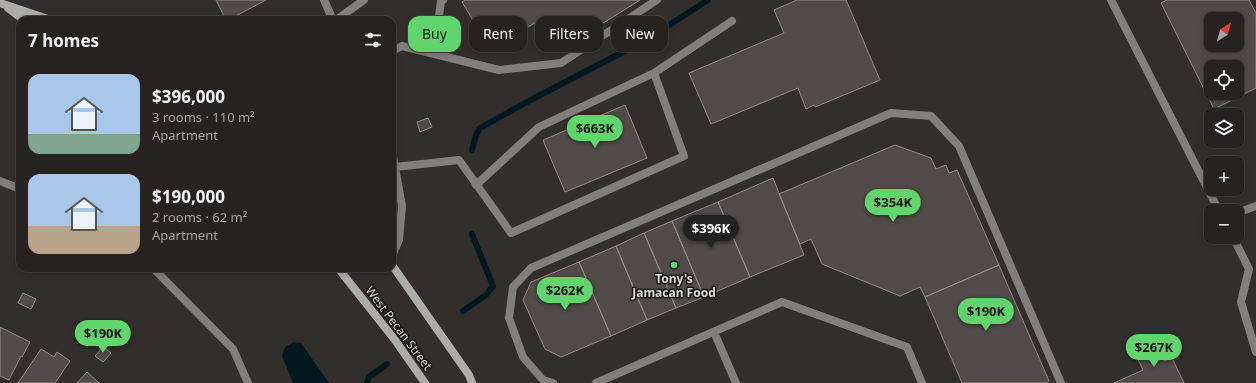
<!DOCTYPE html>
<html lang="en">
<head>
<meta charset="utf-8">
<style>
  body { margin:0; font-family:"Noto Sans",sans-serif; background:#2e2a29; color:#f1f3f6; height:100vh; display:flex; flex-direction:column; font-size:15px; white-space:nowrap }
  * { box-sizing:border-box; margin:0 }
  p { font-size:13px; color:#a4a4a5 }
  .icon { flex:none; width:22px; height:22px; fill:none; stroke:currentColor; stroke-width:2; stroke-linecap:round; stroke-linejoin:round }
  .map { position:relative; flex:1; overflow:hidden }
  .panel { position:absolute; left:16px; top:16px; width:380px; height:256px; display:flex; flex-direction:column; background:#262220; border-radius:12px; box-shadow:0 2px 6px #0003,0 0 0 1px #423f3e }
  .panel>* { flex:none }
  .hud { position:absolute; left:408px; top:16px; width:380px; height:36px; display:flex; gap:8px }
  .needle { width:26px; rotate:37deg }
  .buttons { position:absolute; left:1204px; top:12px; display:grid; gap:8px }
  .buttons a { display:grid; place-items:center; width:40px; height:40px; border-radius:8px; background:#262220; box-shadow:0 2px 6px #0003,0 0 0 1px #423f3e; font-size:20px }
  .price { position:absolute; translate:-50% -34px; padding:0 9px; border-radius:14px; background:#5fd56b; color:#111; font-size:13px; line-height:26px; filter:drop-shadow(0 1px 2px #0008) }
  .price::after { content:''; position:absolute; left:50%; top:24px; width:12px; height:9px; margin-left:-6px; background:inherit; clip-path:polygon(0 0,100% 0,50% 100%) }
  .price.active { background:#222; color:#fff }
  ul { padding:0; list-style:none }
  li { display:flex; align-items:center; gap:12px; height:100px; padding:0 12px }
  li span { display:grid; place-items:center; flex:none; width:112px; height:80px; border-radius:12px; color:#555 }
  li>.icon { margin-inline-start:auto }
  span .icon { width:48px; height:48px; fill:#fffc; stroke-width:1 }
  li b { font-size:17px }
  h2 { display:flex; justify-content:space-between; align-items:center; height:48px; padding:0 12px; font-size:17px }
  .chip { padding:0 14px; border-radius:12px; background:#262220; box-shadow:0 2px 6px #0003,0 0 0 1px #423f3e; font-size:14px; line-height:36px }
  .chip.active { background:#5fd56b; color:#111 }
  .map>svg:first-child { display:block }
</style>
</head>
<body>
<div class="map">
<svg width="1256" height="383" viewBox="0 0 1256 383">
  <rect width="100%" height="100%" fill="#322e2b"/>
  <path fill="#02181f" d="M294 342 301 343 329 383H293L282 356 285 347Z"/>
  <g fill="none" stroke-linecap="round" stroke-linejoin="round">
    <path stroke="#02181f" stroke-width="6" d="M472 150 476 135 480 128 525 103 646 40 708 0
      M463 311 486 295 493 286 472 234
      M367 383 369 377 387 364"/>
  </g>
  <path fill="#504b48" stroke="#928c89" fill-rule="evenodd" d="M216 0H266L228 20H226Z
    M465 0H640L557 52 538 21 491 50 462 2Z
    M797 0H846L880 80 815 107 814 105 806 109 798 88 711 124 689 73 784 33 774 10Z
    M1167 0H1249L1256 13V88L1214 109 1161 3ZM1211 19H1237V45H1211ZM1211 67H1237V93H1211Z
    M625 105 647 158 565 192 543 140Z
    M428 118 432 127 420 132 417 122Z
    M895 145 931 158 936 169 946 165 949 173 957 170 999 265 925 297 920 287 900 296 822 264 811 239 800 244 779 194Z
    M773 178 804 255 750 277 718 202Z
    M718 202 750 277 704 297 672 221Z
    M672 221 704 297 676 308 644 233Z
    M644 233 676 308 647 320 616 246Z
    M616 246 647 320 611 336 579 262Z
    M579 262 611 336 561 357 545 349 523 300 531 282Z
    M999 265 1049 381 1046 383H962L925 297Z
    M23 293 36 299 31 309 18 303Z
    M0 327 30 342 22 357 21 356 9 380 0 376Z
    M1155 342 1164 361 1172 358 1184 383H1114L1143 370 1134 351Z
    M103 347 111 353 103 362 95 356Z
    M41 349 54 357 57 352 70 361 55 383H18Z
    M87 372 99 383H77Z"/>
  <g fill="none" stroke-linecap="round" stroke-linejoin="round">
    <path stroke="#807f7d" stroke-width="8" d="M1111 0 1219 211
      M336 20 364 0
      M392 51 402 46 499 70 561 63 657 0
      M434 54 441 1 443 0
      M395 167 459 160 511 233 684 156 654 73 732 21
      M476 185 539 127 654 73
      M1237 213 1256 206
      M1233 237 1249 269 1241 302 1256 352
      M714 332 736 383
      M553 383 543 380 523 357 509 318 513 287 531 268 891 113 931 116 959 146 1061 383
      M596 383 782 302 907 347 922 383"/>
    <path stroke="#807f7d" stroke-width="8" d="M324 0 333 20
      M392 151 402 206 399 240 392 256
      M0 181 20 189
      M153 268 233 349 248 383"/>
    <path stroke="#adada8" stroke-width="8" d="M0 3 51 20
      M8 8 24 20
      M392 265 469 375 472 383
      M338 268 395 340 425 383"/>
  </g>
  <circle fill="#5fd56b" stroke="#191715" stroke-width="1.5" cx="674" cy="265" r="4"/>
  <g text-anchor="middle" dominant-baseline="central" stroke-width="3" stroke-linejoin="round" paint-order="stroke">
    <g font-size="12" font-weight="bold" fill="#dfdcda" stroke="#191715">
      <text x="674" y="278">Tony's<tspan x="674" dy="14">Jamacan Food</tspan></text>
    </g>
    <g font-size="12" fill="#dfdcda" stroke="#191715">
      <text transform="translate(399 328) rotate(53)">West Pecan Street</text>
    </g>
  </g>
</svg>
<div class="buttons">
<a><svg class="needle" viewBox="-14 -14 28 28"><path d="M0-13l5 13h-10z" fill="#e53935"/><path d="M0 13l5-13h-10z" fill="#a4a4a5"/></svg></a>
<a><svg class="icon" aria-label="locate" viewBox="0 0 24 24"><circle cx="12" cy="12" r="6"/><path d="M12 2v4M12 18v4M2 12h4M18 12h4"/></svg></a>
<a><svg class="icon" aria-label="layers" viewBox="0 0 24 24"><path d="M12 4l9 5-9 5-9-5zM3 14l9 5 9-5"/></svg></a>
<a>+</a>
<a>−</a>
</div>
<b class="price" style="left:595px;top:149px">$663K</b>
<b class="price" style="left:893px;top:223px">$354K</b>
<b class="price active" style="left:711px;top:249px">$396K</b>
<b class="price" style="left:565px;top:311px">$262K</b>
<b class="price" style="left:986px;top:332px">$190K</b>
<b class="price" style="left:103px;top:354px">$190K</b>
<b class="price" style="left:1154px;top:368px">$267K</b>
<div class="hud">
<a class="chip active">Buy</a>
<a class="chip">Rent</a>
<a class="chip">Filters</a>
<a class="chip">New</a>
</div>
<section class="panel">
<h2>7 homes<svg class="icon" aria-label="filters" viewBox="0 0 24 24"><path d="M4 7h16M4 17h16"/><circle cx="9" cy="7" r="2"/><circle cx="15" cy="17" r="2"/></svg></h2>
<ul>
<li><span style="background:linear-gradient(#a9c7e8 75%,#7fa58c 0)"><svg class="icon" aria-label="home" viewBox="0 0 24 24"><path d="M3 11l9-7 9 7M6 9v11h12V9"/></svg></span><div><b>$396,000</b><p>3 rooms · 110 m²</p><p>Apartment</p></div></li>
<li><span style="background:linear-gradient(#a9c7e8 65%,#b9a48a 0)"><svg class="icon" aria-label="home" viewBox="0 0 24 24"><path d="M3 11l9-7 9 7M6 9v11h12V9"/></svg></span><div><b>$190,000</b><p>2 rooms · 62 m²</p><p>Apartment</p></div></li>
</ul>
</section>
</div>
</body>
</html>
